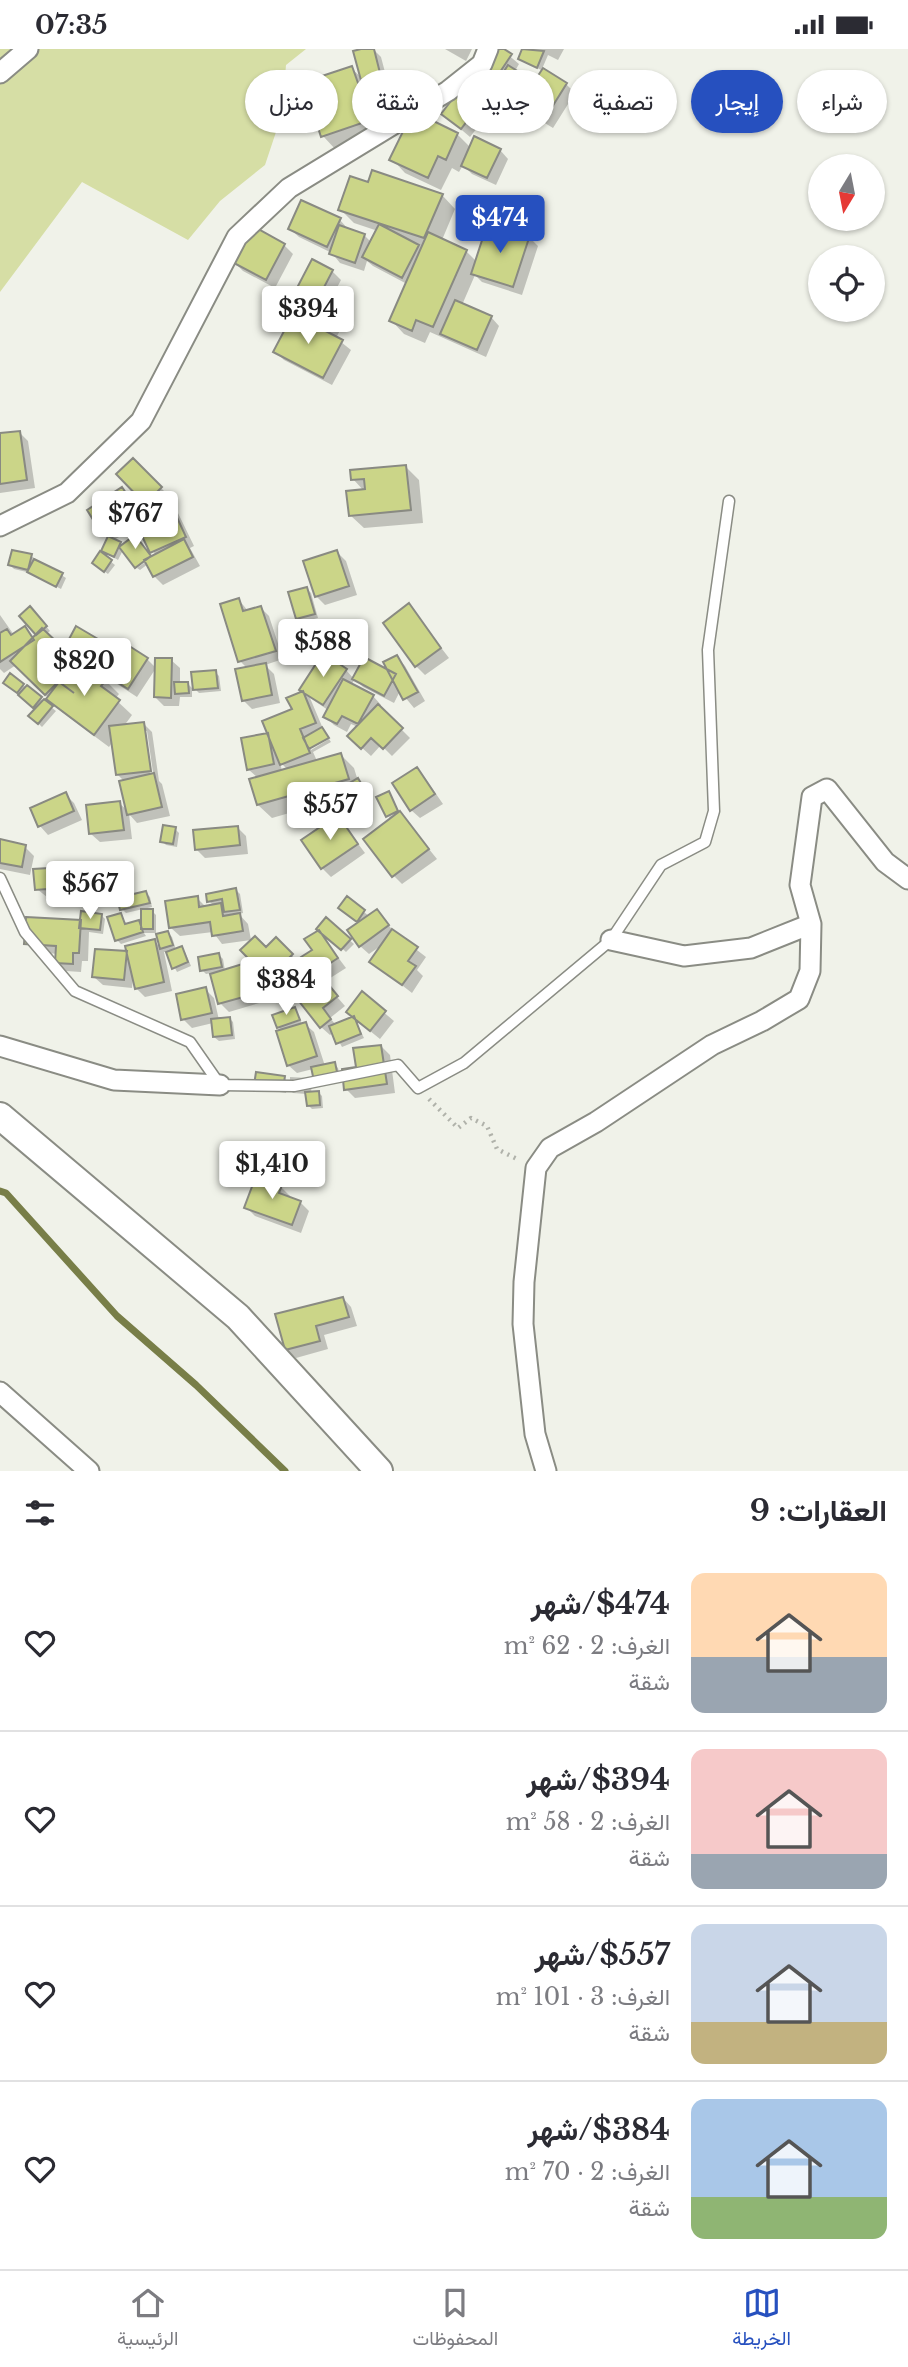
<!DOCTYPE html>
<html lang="ar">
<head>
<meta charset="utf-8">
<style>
  body { margin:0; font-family:"Libre Baskerville",Vazirmatn,serif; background:#f7f7f7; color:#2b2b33; direction:rtl; height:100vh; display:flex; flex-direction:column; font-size:26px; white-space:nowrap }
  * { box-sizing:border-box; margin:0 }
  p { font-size:23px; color:#7c7c81 }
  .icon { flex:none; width:38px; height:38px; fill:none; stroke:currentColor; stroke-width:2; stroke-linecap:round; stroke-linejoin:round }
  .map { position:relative; height:1422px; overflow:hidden; direction:ltr }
  .sheet { display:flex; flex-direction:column; background:#fff; flex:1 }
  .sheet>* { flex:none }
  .banner { position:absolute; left:21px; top:21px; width:866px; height:63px; direction:rtl; display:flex; gap:14px }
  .needle { width:46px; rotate:190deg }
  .buttons { position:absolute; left:808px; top:105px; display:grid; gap:14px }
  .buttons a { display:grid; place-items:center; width:77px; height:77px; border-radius:50%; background:#fff; box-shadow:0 2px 5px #0004; font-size:35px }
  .price { position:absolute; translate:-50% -60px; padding:0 16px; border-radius:7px; background:#fff; color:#222; font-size:23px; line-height:46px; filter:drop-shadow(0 2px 4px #0008) }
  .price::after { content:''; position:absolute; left:50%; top:42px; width:21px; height:16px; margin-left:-10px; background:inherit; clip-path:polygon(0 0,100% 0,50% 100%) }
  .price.current { background:#2650bf; color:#fff }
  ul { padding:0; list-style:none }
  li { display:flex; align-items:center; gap:21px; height:175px; padding:0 21px }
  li+li { border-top:2px solid #e1e1e2 }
  li span { display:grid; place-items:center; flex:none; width:196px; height:140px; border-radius:14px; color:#555 }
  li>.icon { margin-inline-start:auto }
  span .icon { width:84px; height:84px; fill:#fffc; stroke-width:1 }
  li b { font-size:30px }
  h2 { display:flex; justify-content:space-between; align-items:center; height:84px; padding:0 21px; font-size:30px }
  .chip { padding:0 24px; border-radius:32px; background:#fff; box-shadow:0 2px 5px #0004; font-size:24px; line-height:63px }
  .chip.current { background:#2650bf; color:#fff }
  .status { display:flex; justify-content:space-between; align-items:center; height:49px; padding:0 35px; background:#fff; direction:ltr }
  .status svg { height:19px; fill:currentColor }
  .dock { display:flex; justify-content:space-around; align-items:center; height:98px; border-top:2px solid #e1e1e2; background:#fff; font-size:19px; color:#7c7c81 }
  .dock a { display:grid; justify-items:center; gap:4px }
  .dock .current { color:#2650bf }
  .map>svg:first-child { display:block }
</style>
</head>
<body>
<div class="status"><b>07:35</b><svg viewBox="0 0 49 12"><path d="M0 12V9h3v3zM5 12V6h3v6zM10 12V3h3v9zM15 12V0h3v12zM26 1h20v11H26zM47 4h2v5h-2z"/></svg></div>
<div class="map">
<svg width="908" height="1422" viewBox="0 0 908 1422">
  <rect width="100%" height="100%" fill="#f0f2e9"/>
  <path fill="#d6dea5" d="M0 0H306L286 16 282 65 265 116 220 152 188 191 82 133 0 243Z"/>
  <path fill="#0003" fill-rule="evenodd" d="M369 0H373L381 8 395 61 376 66 383 85 336 101 323 87 321 81 318 82 305 68 351 19 363 30Z
    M445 0H472L466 12Z
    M501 0 519 15 515 22 534 36 543 22 520 10 524 0H564L558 11 548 6 542 20 566 35 575 44 553 79 530 65 522 56 524 52 502 38 504 33 482 18Z
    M505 47 513 56 493 83 481 74 470 88 443 65Z
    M457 85 471 99 500 101 508 110 496 136 472 125 463 116 459 123 452 119 441 141 405 124 392 110Z
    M369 136 442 146 455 160 442 191 466 202 477 213 529 188 538 197 522 246 482 233 475 226 462 256 491 268 499 277 486 308 430 283 425 294 404 285 391 271 407 235 373 217 367 212 364 222 340 214 332 204 299 188 290 180 340 171 348 180 364 186 371 193 378 182 354 174 340 160Z
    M284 196 293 205 275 239 243 222 234 213Z
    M332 222 341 231 331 250 340 255 349 264 336 289 351 301 332 336 284 311 275 302 303 271 290 258Z
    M19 383 28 392 35 439 0 444V386Z
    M133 411 170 448 166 451 177 462 194 497 190 499 200 517 163 536 154 527 148 515 140 521 137 519 147 512 123 501 118 511 103 502 109 489 103 484 122 440 142 466 154 460 118 425ZM139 476 156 507 151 509 138 492 123 497 114 491Z
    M405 417 419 431 423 474 364 479 350 466 364 442 353 430Z
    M337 503 346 512 357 546 325 556 316 547Z
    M101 505 115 516 108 525 98 518Z
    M31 507 66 529 61 540 31 524 14 520 10 516Z
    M307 540 311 544 318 569 302 573 298 569Z
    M239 551 248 562 261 559 269 567 283 610 265 616 274 625 280 654 252 660 243 651 247 619 240 612Z
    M409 557 449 609 425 626 416 617Z
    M34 563 50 582 46 585 78 616 105 631 119 645 115 650 132 666 124 677 143 674 152 683 159 732 162 735 170 767 137 774 129 765 132 790 100 793 91 785 119 754 128 762 124 732 117 725 113 692 109 698 62 663 16 616 4 624 0 620V566L14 586 25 580 35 589 38 586ZM143 682H147L154 730H151Z
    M96 591 100 595 93 607 70 592Z
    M397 608 405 617 425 652 414 659 400 642 394 654 363 638 355 630 351 636 373 647 381 656 380 659 410 689 392 707 381 696 371 707 349 687 358 678 351 675 347 683 334 676 325 667 328 661 310 649 324 682 311 697V701L329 690 331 693 313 703 317 712 341 706 354 719 358 732 373 752 366 757 373 768 358 777 349 768 338 750 272 769 258 756V729L248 720 270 685 294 661 289 650 346 621 354 630 390 624ZM280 713 288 721 282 722Z
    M147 610 156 619 137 648 114 633 105 624Z
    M171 611 180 619V635L187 634 192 639V648H180L179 657H164L155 648Z
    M215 623 219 627 221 642 199 644 195 640Z
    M23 636 56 662 42 678 31 667 37 661 9 638Z
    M416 720 425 729 443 755 420 769 411 761Z
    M65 745 74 754 82 771 48 786 40 777Z
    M399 763 437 810 402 835 394 827 391 771 389 768Z
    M338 768 365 804 331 828 322 819Z
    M237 778 246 787 248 805 205 809 196 800Z
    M175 780 179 784 177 798 166 796 162 792Z
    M0 792 25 798 34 807 30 826 0 820Z
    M86 817 95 826 97 856 58 857 37 840 65 820 69 824Z
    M236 841 240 845 243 864 239 865 248 875 251 891 222 895 213 883 180 887 171 879 197 849 206 858 214 857 209 852Z
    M146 844 150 848 152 858 126 864 122 860Z
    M347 850 369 867 377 862 395 884 426 908 417 921 423 927 412 944 371 912 382 896 369 905 360 897V874L344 863Z
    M152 862 156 866V884H144L146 887 121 895 117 891 120 866 127 877 138 873 143 878Z
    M101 866 105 870 103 885 89 883 88 912H82L81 923 66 922 57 914 58 905 35 903 26 894Z
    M326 871 354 895 346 903 320 878Z
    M319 883 346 919 324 933 345 957 330 969 336 976 354 969 364 989 342 998 334 983 330 986 321 978 322 934 303 909 314 901Z
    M168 884 172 888 176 901 181 899 185 903 191 917 177 923 167 903H164L172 942 145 948 136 939 133 928 132 939 103 936 94 928 96 901 129 904 154 892 162 900 159 887Z
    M276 890 300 915 296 919 311 934 301 944 292 935 289 938 295 946 283 956 271 943 277 937 242 901 266 900Z
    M219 906 223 910 225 922 249 915 258 924 266 952 229 963 220 954 211 924 206 925 202 921Z
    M205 940 214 949 219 971 229 969 233 973 235 990 219 992 214 988 213 974 192 979 183 970Z
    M362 945 394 972 380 990 354 969Z
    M294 960 303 976 305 975 314 983 325 1017 334 1015 338 1019 341 1031 313 1020 297 1024 288 1016 282 982 278 978Z
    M381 997 390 1006 395 1044 355 1049 346 1040 358 1020Z
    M290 1028 308 1029 312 1033 311 1044 318 1043 322 1047 323 1059 312 1060 308 1056 307 1045 293 1044 287 1038 286 1044 260 1040 284 1029 290 1035Z
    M281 1138 290 1147 289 1150 300 1153 309 1162 301 1184 255 1167 246 1158Z
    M343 1249 351 1258 357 1277 324 1286 328 1300 296 1309 287 1300Z"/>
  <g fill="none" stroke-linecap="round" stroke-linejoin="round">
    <path stroke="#787e48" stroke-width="7" d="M0 1142 6 1144 117 1267 196 1336 285 1422"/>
  </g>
  <path fill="#cbd588" stroke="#898a82" stroke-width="2" d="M361 0H374L387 52 368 57 353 2Z
    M482 0H504L512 5 496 29 473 14Z
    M522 0 544 2 537 19 518 10Z
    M508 16 530 30 518 49 496 35Z
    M352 17 371 71 321 88 314 66 303 69 292 37Z
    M543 19 567 34 544 71 519 56Z
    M474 22 506 46 483 76 471 67 461 80 441 65Z
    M413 62 458 84 446 111 438 107 428 129 389 111Z
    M474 87 501 100 487 129 461 117Z
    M372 121 443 145 424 189 338 161 350 127 368 133Z
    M301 151 341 169 327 198 288 180Z
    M488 173 530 186 513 238 471 225Z
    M379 175 419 196 402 229 362 208Z
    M251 176 285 195 266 231 232 213Z
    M339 176 365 185 355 214 329 205Z
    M428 183 467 201 433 278 416 271 412 282 389 272Z
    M312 210 333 221 321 244 341 254 328 279 287 258Z
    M455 251 492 267 477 301 440 285Z
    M293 265 343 291 323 329 273 303Z
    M20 382 27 431 0 435V384Z
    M133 409 162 438 145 455 116 425Z
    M406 416 411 461 349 467 346 442 365 440 364 430 351 431 350 421Z
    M122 438 138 462 102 485 87 461Z
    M169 451 186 488 150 504 133 468Z
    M135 486 151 507 135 519 119 498Z
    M108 487 121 493 114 508 101 502Z
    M184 490 193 508 153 528 144 511Z
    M12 501 32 505 28 521 8 516Z
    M337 501 349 537 315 548 303 512Z
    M100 502 112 511 104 523 92 514Z
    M34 510 63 524 56 538 27 523Z
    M307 538 315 565 296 570 288 543Z
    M239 549 243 562 261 557 276 602 238 613 220 555Z
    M409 554 441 599 415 618 383 574Z
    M30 557 47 577 36 586 19 567Z
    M25 577 34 591 0 613V584L7 580 11 586Z
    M76 577 98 590 89 604 68 592Z
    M42 579 78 613 45 646 10 612Z
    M123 593 148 609 128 640 103 624Z
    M323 604 347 620 323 656 299 641Z
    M397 606 418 643 403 651 383 613Z
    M364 608 396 625 384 647 352 630Z
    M155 609H172L171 649 154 648Z
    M80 611 107 630 101 637 120 651 94 686 46 650 59 633 74 644 62 635Z
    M266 614 272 646 242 652 235 620Z
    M216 621 218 639 193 641 191 623Z
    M10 624 24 635 17 644 3 634Z
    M343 630 374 646 358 675 342 667 337 675 323 668Z
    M174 633H188L189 644 175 645Z
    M27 636 42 648 33 659 18 646Z
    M303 642 316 674 300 680 310 704 280 716 262 672 292 660 286 649Z
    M44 650 53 657 38 675 28 667Z
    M378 655 403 679 383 700 371 689 361 700 347 687Z
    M144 673 151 722 116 726 109 677Z
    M322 678 329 689 309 700 303 689Z
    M268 684 274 715 247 721 241 689Z
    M341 704 349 730 257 756 249 730Z
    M417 718 435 745 410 762 392 734Z
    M154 724 162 758 127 766 119 732Z
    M358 729 366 743 358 747 365 759 347 769 333 744Z
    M389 742 398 762 386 768 376 748Z
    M66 743 74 762 38 778 30 759Z
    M120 752 124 781 89 785 86 756Z
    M400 762 429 800 392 828 363 790Z
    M338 766 358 795 321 820 301 791Z
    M163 776 176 778 173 795 160 793Z
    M238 777 240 796 195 801 193 781Z
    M0 790 26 796 22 818 0 814Z
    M87 816 89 848 70 850 67 817Z
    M66 818 68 847 47 849V840L35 841 33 820Z
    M236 839 240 861 224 863 222 850 207 853 206 845Z
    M146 842 150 854 120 861 117 849Z
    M198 847 199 858 221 854 223 867 240 864 243 882 212 887 210 873 169 879 165 852Z
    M347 847 365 861 357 873 338 859Z
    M141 860H153V880H141Z
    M377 860 389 876 359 898 347 881Z
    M81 862 102 865 100 881 79 879Z
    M121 864 125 875 139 871 143 883 115 892 107 868Z
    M26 868 81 871 79 904H73V915L55 914 56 897 24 895Z
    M326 868 351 890 341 901 316 880Z
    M392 880 418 898 408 912 416 917 402 936 369 913Z
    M319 881 338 909 312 926 301 908 312 901 304 890Z
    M168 882 173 896 160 900 156 885Z
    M255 887 266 898 276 888 293 905 282 916 288 922 274 936 240 901Z
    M155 890 164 933 135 940 125 897Z
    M182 897 188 913 172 920 166 903Z
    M95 900 127 902 124 931 92 928Z
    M219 904 222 918 200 922 198 908Z
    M249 913 258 944 218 955 210 925Z
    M296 916 308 929 296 941 283 928Z
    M283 930 292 941 277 953 268 943Z
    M324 930 338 947 323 959 331 970 320 979 298 951Z
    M206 938 212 964 181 971 176 945Z
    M362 942 386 962 370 982 346 963Z
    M295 958 300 971 277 979 272 966Z
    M354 967 361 985 336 995 329 977Z
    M230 968 232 986 213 988 211 970Z
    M306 973 317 1007 287 1017 276 982Z
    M381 996 387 1035 344 1041 342 1020 356 1018 353 999Z
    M335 1013 338 1028 314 1032 311 1018Z
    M256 1023 285 1027 283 1040 254 1036Z
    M319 1042 320 1056 307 1057 305 1043Z
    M256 1127 282 1136 279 1144 301 1152 292 1176 244 1159Z
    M343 1248 349 1268 316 1277 320 1292 285 1301 275 1265Z"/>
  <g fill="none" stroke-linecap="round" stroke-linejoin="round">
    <defs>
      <path id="lane" d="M0 829 25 883 75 942 190 993 220 1036 294 1037 398 1016 418 1039 464 1014 611 891 661 816 705 793 714 762 708 601 729 452"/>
      <path id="street" d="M0 24 28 0
        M0 477 67 444 141 372 237 188 289 139 448 42 482 15 488 0
        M611 891 684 907 751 899 811 875
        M0 997 114 1031 220 1036
        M0 1343 89 1422
        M546 1422 535 1385 523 1275 524 1233 536 1119 550 1099 596 1073 712 996 762 972 799 950 810 922 811 875 800 836 812 748 827 740 885 813 908 830"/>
      <path id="secondary" d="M0 1067 238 1268 379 1422"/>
    </defs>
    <use href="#lane" stroke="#8a8c84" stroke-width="13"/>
    <use href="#street" stroke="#8a8c84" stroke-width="23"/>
    <use href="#secondary" stroke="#8a8c84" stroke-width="30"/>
    <path stroke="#b0b2aa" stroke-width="4.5" stroke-dasharray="2 5" stroke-linecap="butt" d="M429 1050 458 1079 471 1069 487 1077 497 1100 519 1111"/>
    <use href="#lane" stroke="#fff" stroke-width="10"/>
    <use href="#street" stroke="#fff" stroke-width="19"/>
    <use href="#secondary" stroke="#fff" stroke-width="26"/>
  </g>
</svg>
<div class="buttons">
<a><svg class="needle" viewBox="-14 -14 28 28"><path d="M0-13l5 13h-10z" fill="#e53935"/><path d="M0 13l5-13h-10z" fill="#7c7c81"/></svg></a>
<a><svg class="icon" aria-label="locate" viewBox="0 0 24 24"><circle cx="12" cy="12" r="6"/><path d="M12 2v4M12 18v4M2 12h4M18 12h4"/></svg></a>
</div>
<b class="price current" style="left:500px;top:206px">$474</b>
<b class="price" style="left:308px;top:297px">$394</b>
<b class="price" style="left:135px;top:502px">$767</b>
<b class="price" style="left:323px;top:630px">$588</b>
<b class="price" style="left:84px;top:649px">$820</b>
<b class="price" style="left:330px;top:793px">$557</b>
<b class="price" style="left:90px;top:872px">$567</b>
<b class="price" style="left:286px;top:968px">$384</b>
<b class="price" style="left:272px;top:1152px">$1,410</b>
<div class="banner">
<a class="chip">شراء</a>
<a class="chip current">إيجار</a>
<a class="chip">تصفية</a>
<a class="chip">جديد</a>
<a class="chip">شقة</a>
<a class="chip">منزل</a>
</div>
</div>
<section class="sheet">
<h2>العقارات: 9<svg class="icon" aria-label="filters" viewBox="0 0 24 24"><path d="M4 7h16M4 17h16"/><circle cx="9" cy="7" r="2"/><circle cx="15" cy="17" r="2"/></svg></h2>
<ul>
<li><span style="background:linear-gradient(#ffd9b3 60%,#9aa5b1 0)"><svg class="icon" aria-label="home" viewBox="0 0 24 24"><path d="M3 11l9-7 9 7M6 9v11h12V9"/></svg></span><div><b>$474/شهر</b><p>الغرف: 2 · 62 m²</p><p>شقة</p></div><svg class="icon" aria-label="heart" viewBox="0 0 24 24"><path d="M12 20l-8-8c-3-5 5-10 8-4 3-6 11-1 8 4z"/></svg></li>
<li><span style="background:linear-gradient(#f6c9c9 75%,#9aa5b1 0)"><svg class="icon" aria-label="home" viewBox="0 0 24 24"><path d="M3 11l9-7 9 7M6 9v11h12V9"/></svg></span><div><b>$394/شهر</b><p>الغرف: 2 · 58 m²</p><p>شقة</p></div><svg class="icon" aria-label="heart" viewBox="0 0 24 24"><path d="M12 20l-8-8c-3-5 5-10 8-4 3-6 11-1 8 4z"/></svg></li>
<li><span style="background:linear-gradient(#c9d6e8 70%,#c2b280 0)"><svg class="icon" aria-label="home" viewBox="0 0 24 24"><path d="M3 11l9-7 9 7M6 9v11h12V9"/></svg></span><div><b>$557/شهر</b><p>الغرف: 3 · 101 m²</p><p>شقة</p></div><svg class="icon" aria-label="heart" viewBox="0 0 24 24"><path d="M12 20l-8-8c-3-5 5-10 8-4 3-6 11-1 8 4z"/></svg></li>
<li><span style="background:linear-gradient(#a9c7e8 70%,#8fb573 0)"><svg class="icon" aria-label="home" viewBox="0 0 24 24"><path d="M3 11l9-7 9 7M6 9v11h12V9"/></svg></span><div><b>$384/شهر</b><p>الغرف: 2 · 70 m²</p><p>شقة</p></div><svg class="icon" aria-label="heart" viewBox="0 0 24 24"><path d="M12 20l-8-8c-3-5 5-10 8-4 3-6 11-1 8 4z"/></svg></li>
</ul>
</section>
<nav class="dock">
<a class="current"><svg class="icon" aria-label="map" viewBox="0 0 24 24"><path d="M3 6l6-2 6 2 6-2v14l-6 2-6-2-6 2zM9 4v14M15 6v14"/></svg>الخريطة</a>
<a><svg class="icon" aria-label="saved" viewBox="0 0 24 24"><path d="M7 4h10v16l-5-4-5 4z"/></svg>المحفوظات</a>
<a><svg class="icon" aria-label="home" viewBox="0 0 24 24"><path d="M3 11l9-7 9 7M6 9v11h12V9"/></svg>الرئيسية</a>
</nav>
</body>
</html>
